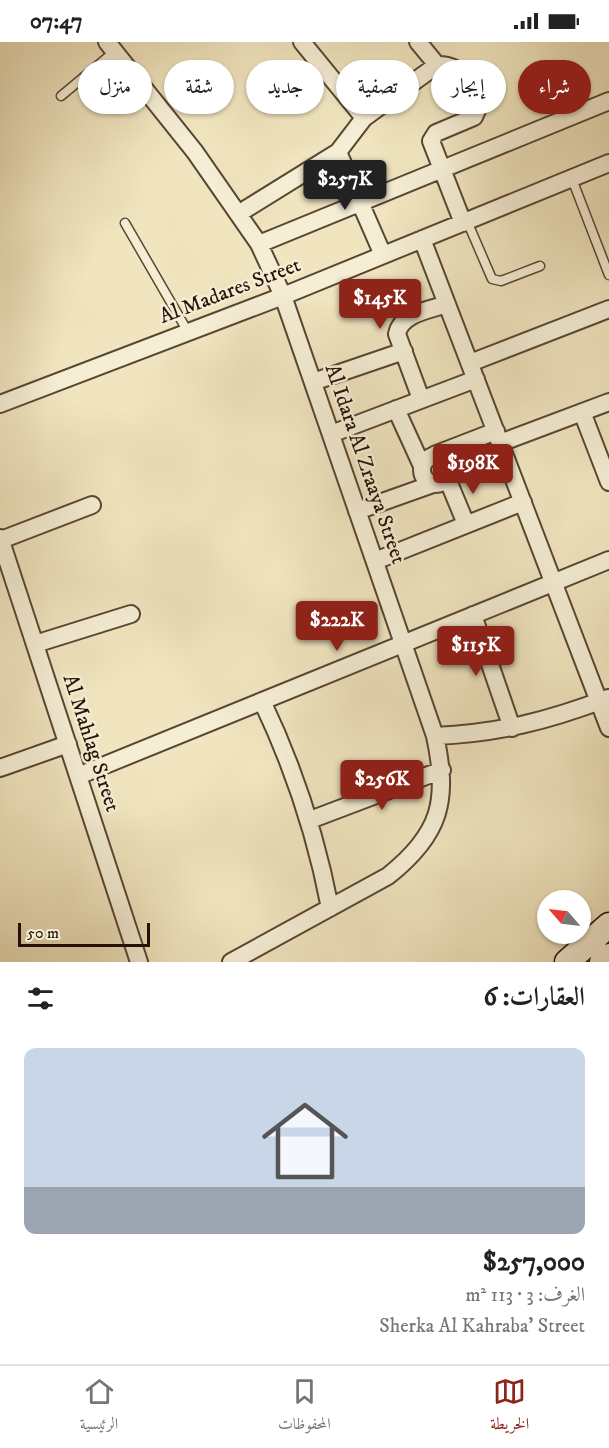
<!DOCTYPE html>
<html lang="ar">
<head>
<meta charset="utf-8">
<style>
  body { margin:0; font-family:"IM FELL DW Pica",Amiri,serif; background:#f6f6f6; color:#222; direction:rtl; height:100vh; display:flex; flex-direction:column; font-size:22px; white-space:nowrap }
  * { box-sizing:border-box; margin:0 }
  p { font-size:20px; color:#767676 }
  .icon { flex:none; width:33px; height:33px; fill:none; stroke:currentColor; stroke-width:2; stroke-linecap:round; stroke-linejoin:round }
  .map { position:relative; height:920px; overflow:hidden; direction:ltr }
  .details { display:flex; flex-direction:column; background:#fff; flex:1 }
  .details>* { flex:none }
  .banner { position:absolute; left:18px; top:18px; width:573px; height:54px; direction:rtl; display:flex; gap:12px }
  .needle { width:39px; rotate:298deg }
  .tools { position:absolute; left:537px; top:848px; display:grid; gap:12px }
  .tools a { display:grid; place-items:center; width:54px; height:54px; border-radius:50%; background:#fff; box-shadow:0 2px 4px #0004; font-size:30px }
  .scale { position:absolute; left:18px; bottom:15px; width:132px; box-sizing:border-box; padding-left:6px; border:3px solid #261106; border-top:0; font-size:16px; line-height:21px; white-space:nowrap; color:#261106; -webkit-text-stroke:4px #f5eed5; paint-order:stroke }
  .price { position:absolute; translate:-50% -51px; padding:0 14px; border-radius:6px; background:#8f2418; color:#fff; font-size:20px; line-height:39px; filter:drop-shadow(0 2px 3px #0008) }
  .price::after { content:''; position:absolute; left:50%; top:36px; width:18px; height:14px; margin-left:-9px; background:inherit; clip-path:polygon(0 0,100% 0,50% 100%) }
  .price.active { background:#222; color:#fff }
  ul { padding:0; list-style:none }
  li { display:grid; align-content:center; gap:12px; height:318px; padding:0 24px }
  li span { display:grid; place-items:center; height:186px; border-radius:12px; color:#555 }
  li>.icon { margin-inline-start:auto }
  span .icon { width:108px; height:108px; fill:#fffc; stroke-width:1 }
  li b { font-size:26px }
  h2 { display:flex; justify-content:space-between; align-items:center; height:72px; padding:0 24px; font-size:26px }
  .tag { padding:0 21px; border-radius:27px; background:#fff; box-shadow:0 2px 4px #0004; font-size:21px; line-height:54px }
  .tag.active { background:#8f2418; color:#fff }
  .status { display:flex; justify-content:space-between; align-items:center; height:42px; padding:0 30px; background:#fff; direction:ltr }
  .status svg { height:16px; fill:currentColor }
  .tab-bar { display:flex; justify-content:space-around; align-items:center; height:84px; border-top:2px solid #e0e0e0; background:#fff; font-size:16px; color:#767676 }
  .tab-bar a { display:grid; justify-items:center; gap:3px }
  .tab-bar .active { color:#8f2418 }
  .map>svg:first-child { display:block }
</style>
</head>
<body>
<div class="status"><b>07:47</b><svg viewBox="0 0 49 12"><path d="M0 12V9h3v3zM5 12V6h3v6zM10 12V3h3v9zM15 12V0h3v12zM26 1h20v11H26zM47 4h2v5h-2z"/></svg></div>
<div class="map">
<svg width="609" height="920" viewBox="0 0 609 920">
  <rect width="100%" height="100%" fill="#f0e5bf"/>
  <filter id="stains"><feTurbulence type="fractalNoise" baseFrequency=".00333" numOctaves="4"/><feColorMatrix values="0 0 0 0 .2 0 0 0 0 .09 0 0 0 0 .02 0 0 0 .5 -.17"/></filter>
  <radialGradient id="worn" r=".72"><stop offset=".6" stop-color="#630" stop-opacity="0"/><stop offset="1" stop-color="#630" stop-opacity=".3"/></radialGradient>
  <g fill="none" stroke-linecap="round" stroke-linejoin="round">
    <defs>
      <path id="lane" d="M61 54 115 9
        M572 137 609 233
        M467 179 492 237 501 239 540 224
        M125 181 188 290"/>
      <path id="street" d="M107 0 195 110 259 202 283 254 435 694C449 758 441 792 388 834L231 920
        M302 0 364 76
        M418 0 437 23
        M338 110 383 213
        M238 172 338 110 364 76 437 23C462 22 474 43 478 66L474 75 436 91 431 99 463 181
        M422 197 609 686
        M259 202 609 59
        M470 321 609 267
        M313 340 404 309
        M421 357 397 292C401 271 430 268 447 262
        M0 362 283 254 609 121
        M396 367 422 424
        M582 370 609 440
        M331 392 476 337
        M500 401 609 360
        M434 413 496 389
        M422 428a14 14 0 1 1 28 0a14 14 0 1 1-28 0Z
        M447 436 466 482
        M357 469 433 442
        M0 496 139 920
        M1 498 92 463
        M375 519 523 460
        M473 573 512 686
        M35 602 131 572
        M262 659C294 726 316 793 330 866
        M435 694C500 691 547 679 608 656
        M0 726 68 702
        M78 734 609 518
        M310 778 442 728"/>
      <path id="secondary" d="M567 920 609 883
        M602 920 609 914"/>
    </defs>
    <use href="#lane" stroke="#584634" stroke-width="11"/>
    <use href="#street" stroke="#584634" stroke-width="20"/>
    <use href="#secondary" stroke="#261106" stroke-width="27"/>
    <use href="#lane" stroke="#f5eed5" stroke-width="8"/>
    <use href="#street" stroke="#f5eed5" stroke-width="16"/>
    <use href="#secondary" stroke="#f5eed5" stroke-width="24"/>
  </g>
  <g text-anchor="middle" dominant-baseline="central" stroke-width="5" stroke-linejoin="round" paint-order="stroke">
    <g font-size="21" fill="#261106" stroke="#f5eed5">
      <text transform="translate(230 249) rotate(-21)">Al Madares Street</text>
      <text transform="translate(365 422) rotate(71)">Al Idara Al Zraaya Street</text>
      <text transform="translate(91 701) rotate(72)">Al Mahlag Street</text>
    </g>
  </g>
  <rect width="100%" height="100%" filter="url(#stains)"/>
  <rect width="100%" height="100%" fill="url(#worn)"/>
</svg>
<div class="tools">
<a><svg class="needle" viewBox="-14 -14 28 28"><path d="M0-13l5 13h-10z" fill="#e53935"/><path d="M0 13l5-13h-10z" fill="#767676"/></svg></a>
</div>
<div class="scale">50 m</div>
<b class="price active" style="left:345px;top:169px">$257K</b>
<b class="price" style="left:380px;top:288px">$145K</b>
<b class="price" style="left:473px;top:453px">$198K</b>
<b class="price" style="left:337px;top:610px">$222K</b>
<b class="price" style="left:476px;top:635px">$115K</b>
<b class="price" style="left:382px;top:769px">$256K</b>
<div class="banner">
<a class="tag active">شراء</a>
<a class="tag">إيجار</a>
<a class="tag">تصفية</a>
<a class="tag">جديد</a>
<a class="tag">شقة</a>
<a class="tag">منزل</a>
</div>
</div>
<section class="details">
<h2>العقارات: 6<svg class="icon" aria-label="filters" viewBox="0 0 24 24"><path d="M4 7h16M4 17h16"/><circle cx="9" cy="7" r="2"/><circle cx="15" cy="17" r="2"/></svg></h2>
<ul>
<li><span style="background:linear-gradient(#c9d6e8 75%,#9aa5b1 0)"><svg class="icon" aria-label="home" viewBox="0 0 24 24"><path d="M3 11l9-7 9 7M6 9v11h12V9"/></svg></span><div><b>$257,000</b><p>الغرف: 3 · 113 m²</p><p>Sherka Al Kahraba' Street</p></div></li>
</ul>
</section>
<nav class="tab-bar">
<a class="active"><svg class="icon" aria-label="map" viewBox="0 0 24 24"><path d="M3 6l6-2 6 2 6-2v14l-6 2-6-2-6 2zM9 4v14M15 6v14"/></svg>الخريطة</a>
<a><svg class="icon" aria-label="saved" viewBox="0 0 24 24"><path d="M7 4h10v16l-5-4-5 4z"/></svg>المحفوظات</a>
<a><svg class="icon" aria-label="home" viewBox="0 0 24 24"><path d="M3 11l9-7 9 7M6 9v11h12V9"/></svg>الرئيسية</a>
</nav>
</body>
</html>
